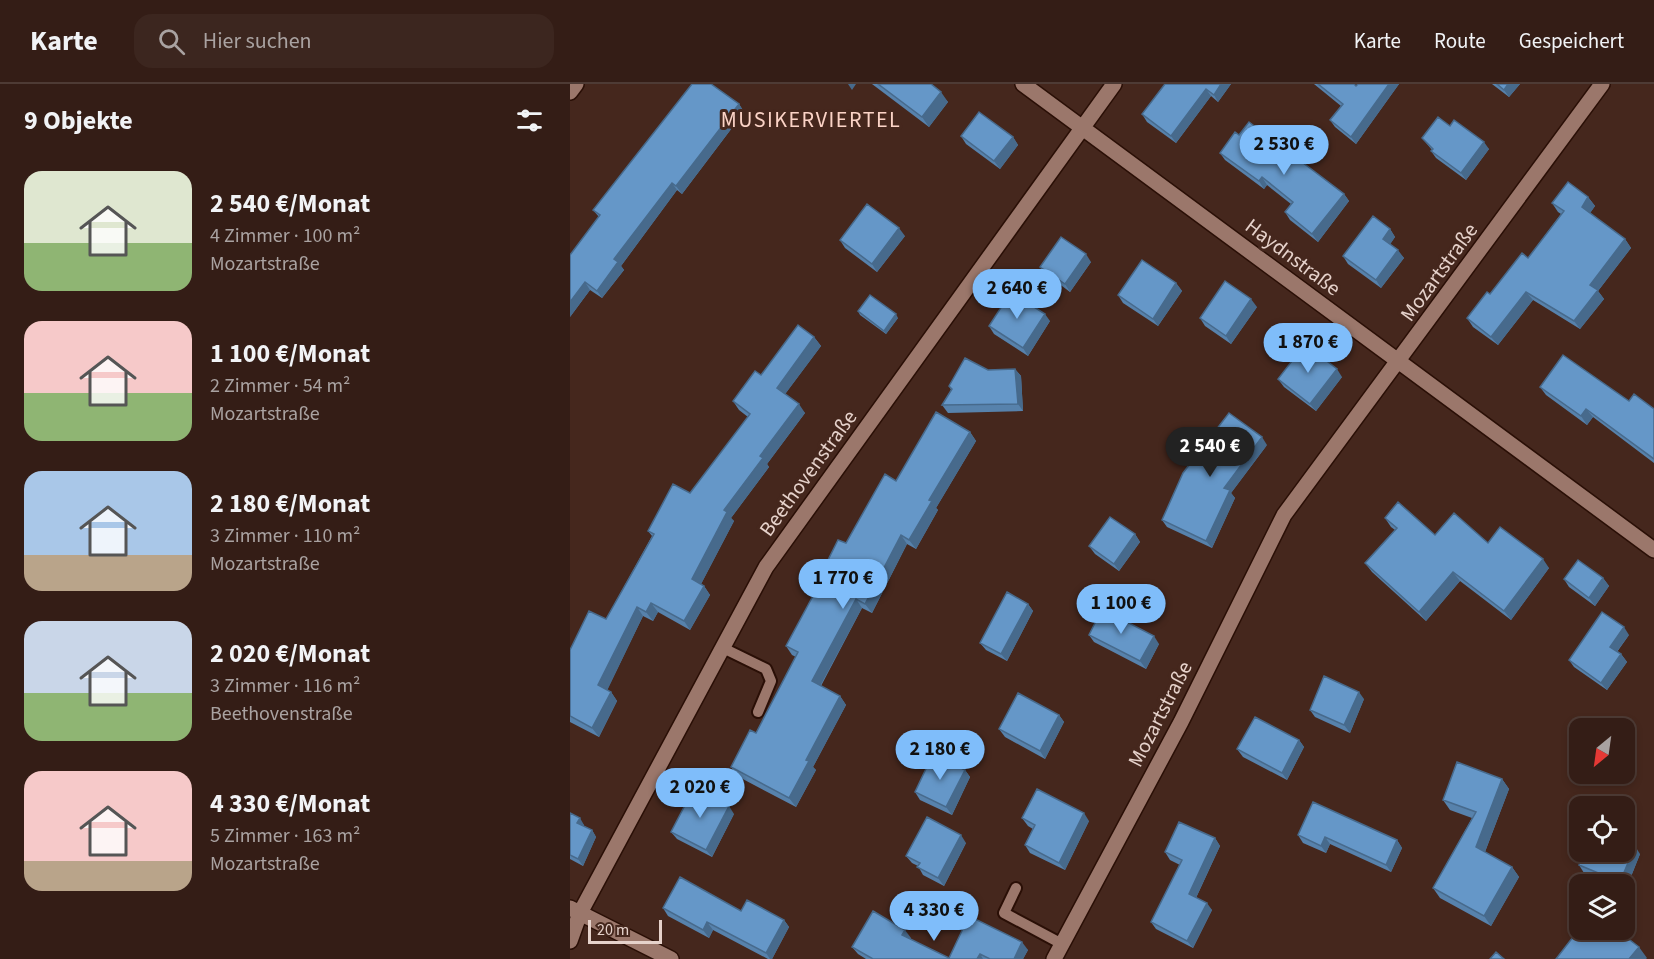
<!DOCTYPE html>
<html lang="de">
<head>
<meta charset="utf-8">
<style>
  body { margin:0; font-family:"Source Sans 3",sans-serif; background:#3c261f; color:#f1f3f6; height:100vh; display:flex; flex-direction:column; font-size:22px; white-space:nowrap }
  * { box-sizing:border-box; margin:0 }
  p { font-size:20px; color:#a9a2a1 }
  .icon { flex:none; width:33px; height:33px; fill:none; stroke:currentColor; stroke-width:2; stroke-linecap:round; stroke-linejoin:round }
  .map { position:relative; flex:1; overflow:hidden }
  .sheet { display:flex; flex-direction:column; background:#341d16; width:570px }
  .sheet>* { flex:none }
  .needle { width:39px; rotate:209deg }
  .controls { position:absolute; left:999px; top:634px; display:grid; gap:12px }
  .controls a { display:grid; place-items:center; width:66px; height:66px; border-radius:12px; background:#341d16; box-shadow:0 3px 9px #0003,0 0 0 2px #4e3b35; font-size:30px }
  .scale { position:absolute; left:18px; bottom:15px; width:74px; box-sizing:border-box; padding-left:6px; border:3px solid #e6d2cb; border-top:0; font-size:16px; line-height:21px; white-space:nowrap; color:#e6d2cb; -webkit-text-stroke:4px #45271d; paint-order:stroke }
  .price { position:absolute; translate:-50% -51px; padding:0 14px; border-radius:21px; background:#7fbdfa; color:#111; font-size:20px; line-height:39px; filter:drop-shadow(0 2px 3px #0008) }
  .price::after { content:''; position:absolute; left:50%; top:36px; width:18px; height:14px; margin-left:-9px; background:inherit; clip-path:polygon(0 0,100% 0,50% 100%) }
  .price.on { background:#222; color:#fff }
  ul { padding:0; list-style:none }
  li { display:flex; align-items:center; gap:18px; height:150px; padding:0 24px }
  li span { display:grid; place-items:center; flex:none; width:168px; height:120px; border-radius:18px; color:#555 }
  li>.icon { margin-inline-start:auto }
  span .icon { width:72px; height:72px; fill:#fffc; stroke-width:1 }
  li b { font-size:26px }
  h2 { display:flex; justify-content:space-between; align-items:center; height:72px; padding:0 24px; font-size:26px }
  header { display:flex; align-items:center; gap:36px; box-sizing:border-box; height:84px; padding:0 30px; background:#341d16; border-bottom:2px solid #4e3b35 }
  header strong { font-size:28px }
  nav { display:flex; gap:33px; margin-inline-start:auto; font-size:21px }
  .search { width:420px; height:54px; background:#3c261f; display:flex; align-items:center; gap:15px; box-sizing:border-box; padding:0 21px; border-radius:18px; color:#a9a2a1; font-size:22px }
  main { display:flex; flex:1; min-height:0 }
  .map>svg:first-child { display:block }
</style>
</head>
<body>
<header>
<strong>Karte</strong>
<div class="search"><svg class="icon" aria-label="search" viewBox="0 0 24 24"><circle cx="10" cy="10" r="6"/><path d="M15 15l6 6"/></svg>Hier suchen</div>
<nav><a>Karte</a><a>Route</a><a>Gespeichert</a></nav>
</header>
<main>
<section class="sheet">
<h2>9 Objekte<svg class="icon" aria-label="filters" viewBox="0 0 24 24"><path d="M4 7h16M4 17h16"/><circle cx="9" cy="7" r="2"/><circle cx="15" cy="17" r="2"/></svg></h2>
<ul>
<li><span style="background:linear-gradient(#dfe7d0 60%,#8fb573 0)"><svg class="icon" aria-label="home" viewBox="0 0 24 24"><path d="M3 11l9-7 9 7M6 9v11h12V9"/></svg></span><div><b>2 540 €/Monat</b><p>4 Zimmer · 100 m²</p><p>Mozartstraße</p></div></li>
<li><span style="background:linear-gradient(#f6c9c9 60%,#8fb573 0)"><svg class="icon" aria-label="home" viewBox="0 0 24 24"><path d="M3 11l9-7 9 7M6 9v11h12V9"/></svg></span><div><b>1 100 €/Monat</b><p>2 Zimmer · 54 m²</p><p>Mozartstraße</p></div></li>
<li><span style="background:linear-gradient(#a9c7e8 70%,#b9a48a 0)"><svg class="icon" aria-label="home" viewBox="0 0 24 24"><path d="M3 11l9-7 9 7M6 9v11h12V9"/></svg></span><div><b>2 180 €/Monat</b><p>3 Zimmer · 110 m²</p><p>Mozartstraße</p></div></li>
<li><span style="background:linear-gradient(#c9d6e8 60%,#8fb573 0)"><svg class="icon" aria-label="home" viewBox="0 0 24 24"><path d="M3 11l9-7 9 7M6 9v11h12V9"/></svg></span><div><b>2 020 €/Monat</b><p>3 Zimmer · 116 m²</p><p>Beethovenstraße</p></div></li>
<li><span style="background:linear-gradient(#f6c9c9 75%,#b9a48a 0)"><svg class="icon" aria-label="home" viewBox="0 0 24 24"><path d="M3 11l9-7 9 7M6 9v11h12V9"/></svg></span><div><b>4 330 €/Monat</b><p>5 Zimmer · 163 m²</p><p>Mozartstraße</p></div></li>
</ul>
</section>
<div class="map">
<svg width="1084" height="875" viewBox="0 0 1084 875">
  <rect width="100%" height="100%" fill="#45271d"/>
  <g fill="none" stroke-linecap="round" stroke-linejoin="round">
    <defs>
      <path id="lane" d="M153 564 196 585 201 597 188 628
        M446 804 434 829 492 860"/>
      <path id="street" d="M453 0 1084 466
        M0 8 6 0
        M0 824 101 875
        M0 857 10 829 196 483 544 0
        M484 875 611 638 714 431 1032 0"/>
    </defs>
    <use href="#lane" stroke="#2a0f06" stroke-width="14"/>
    <use href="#street" stroke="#2a0f06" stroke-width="18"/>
    <use href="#lane" stroke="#9b776b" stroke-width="10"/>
    <use href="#street" stroke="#9b776b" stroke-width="15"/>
  </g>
  <path fill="#5782ac" d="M302 0H361L378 18 359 43Z
    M595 0H661L648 18 641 12 606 59 577 38 572 30Z
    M744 0H784L786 2 788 0H829L786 60 765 43 760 36 771 22Z
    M922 0H950L939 13Z
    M169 20 174 28 112 110 107 106 51 182 54 186 32 214 20 206 0 233 29 133 23 126Z
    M880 42 919 65 896 96 866 74 861 67 862 66 852 54Z
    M669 51 774 110 779 117 748 158 720 136 715 128 721 120 697 101 694 105 655 76 650 69Z
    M391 52 443 53 448 61 430 85 396 60Z
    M1018 113 1025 122 1020 129 1055 155 1061 164 1028 207 1034 215 1010 245 963 216 928 261 903 243 897 234 958 174 991 130 988 128 982 119Z
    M820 145 825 153 820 160 834 174 811 204 778 180 773 172Z
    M335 152 307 188 275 164 270 156Z
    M521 178 500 208 476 190 470 183Z
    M606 199 612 207 588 242 553 219 548 211Z
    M687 223 661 260 635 242 630 234Z
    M288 227 328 234 316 250 290 231Z
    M480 237 458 272 424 250 419 242Z
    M244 253 251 262 215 310 235 329 197 380 199 383 161 434 164 437 131 500 134 502 140 511 120 546 88 528 83 537 73 532 37 606 41 608 47 617 29 653 0 638V566L36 535 82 452 78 447 120 409 178 333 169 326 163 317 191 291Z
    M445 285 451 292 453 327 378 329 372 321 381 306 379 302 418 286Z
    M772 293 746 327 714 303 708 295Z
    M970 303 1059 317 1084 325V379L1023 333 1017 341 976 311Z
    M400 348 406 357 366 424 368 426 346 465 337 460 302 529 292 524 251 602 270 612 276 621 243 683 246 686 226 723 167 692 161 683 186 649 226 573 222 571 216 562 250 499 248 496 326 397Z
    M697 361 661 409 665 414 642 464 597 443 592 436Z
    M815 434 865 451 918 459 979 484 941 536 890 497 856 537 802 488 795 479 825 446 821 443Z
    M565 450 570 458 549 487 525 470 519 462Z
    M1033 494 1039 502 1025 522 999 503 994 495Z
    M458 520 463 527 437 577 416 566 410 559Z
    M519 551 589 560 576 585 524 558Z
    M1059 551 1047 568 1051 570 1057 578 1037 606 1004 583 999 576Z
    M794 615 780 649 745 633 740 626Z
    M489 631 494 638 475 675 435 653 429 645Z
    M729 656 734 663 717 696 673 673 667 665Z
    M395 686 400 693 382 731 350 716 345 708Z
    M932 695 939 705 915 768 942 783 949 793 921 842 870 814 863 804 902 734 880 726 873 716Z
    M0 729 14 741V742L22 746 26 753 13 782 0 775Z
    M164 730 142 773 107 755 101 748Z
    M452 734 519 737 495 786 460 769 455 761 463 745 458 742Z
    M728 751 827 756 832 764 821 788 760 760 756 769 733 759Z
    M645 754 650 762 626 814 642 826 623 864 586 845 581 838 610 781 600 776 595 768Z
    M396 759 374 802 353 791 348 782 342 779 336 772Z
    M1070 770 1056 805H1054V801H1045L1014 789 1009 781Z
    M93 824 214 836 219 843 202 875H198L143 846 139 854 98 832Z
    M399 832 458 866 453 875H296L288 870 282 863 341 854 340 855 379 874Z"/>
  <path fill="#476a8c" d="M278 0H286L282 6Z
    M651 0H661L648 18 644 11Z
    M819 0H829L786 60 781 53Z
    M938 0H950L939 13 934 6Z
    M636 5 641 12 606 59 601 52Z
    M371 8 378 18 359 43 352 33Z
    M169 20 174 28 112 110 106 102Z
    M443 53 448 61 430 85 424 77Z
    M914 58 919 65 896 96 891 89Z
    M692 93 697 101 694 105 689 97Z
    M102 99 107 106 51 182 54 186 32 214 27 207 44 175Z
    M774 110 779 117 748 158 742 150Z
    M1018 113 1025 122 1018 132 1012 123Z
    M329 144 335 152 307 188 302 180Z
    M820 145 825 153 819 162 813 155Z
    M1055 155 1061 164 1028 207 1034 215 1010 245 1004 237 1020 201Z
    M828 166 834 174 811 204 806 196Z
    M516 170 521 178 500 208 495 200Z
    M15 198 20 206 0 233V218Z
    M606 199 612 207 588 242 583 235Z
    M956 208 963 216 928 261 921 253Z
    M681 215 687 223 661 260 656 252Z
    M326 230 328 234 316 250 314 247Z
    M475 230 480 237 458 272 453 264Z
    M244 253 251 262 213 313 207 304Z
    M445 285 451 292 453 327 448 320Z
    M767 285 772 293 746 327 740 320Z
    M229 320 235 329 197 380 199 383 161 434 164 437 129 504 122 495 154 426 190 372Z
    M1016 325 1023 333 1017 341 1011 332Z
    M400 348 406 357 366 424 368 426 346 465 339 456 359 416Z
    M692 353 697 361 661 409 665 414 642 464 636 457 654 404Z
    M565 450 570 458 549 487 544 480Z
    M331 451 337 460 302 529 295 520Z
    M973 475 979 484 941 536 934 527Z
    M883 488 890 497 856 537 849 528Z
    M1033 494 1039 502 1025 522 1019 514Z
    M134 502 140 511 120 546 114 537Z
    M286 515 292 524 248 606 242 597Z
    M81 519 88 528 83 537 76 528Z
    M458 520 463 527 437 577 431 570Z
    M67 523 73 532 35 611 28 601Z
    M1054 543 1059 551 1045 570 1040 563Z
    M584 552 589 560 576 585 570 577Z
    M1051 570 1057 578 1037 606 1031 599Z
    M41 608 47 617 29 653 22 644Z
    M789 608 794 615 780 649 774 641Z
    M270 612 276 621 243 683 246 686 226 723 219 714 236 676Z
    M489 631 494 638 475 675 470 667Z
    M729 656 734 663 717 696 712 689Z
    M395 686 400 693 382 731 376 723Z
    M932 695 939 705 913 773 906 763Z
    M159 722 164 730 142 773 136 766Z
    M514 729 519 737 495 786 489 779Z
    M10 734 14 741 12 745 7 739Z
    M22 746 26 753 13 782 8 775Z
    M391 751 396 759 374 802 368 794Z
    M755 753 760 760 756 769 751 762Z
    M645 754 650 762 624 818 619 810Z
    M827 756 832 764 821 788 816 781Z
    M1065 762 1070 770 1056 805 1054 801H1053L1050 798Z
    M942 783 949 793 921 842 914 832Z
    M637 819 642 826 623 864 617 857Z
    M214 836 219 843 202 875H200L196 869Z
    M137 838 143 846 139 854 133 846Z
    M335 846 341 854 338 859 332 851Z
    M452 858 458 866 453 875H444Z
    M1069 863 1077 874 1076 875H1059Z
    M410 870 413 875H407Z"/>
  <path fill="#6597c8" stroke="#476a8c" stroke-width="1.5" d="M122 0H141L169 20 106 102 102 99 44 175 48 178 27 207 15 198 0 218V171L30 131 23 126Z
    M308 0H361L371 8 352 33Z
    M595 0H651L644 11 636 5 601 52 572 30Z
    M748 0H784L786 2 788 0H819L781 53 760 36 773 20Z
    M927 0H938L934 6Z
    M409 28 443 53 424 77 391 52Z
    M868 33 880 42 884 36 914 58 891 89 861 67 863 65 852 54Z
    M679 38 774 110 742 150 715 128 723 118 692 93 689 97 650 69 665 48 669 51Z
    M998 98 1018 113 1012 123 1055 155 1020 201 1028 206 1004 237 956 208 921 253 897 234 917 208 920 210 952 169 958 174 994 127 982 119Z
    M297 120 329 144 302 180 270 156Z
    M803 132 820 145 813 155 828 166 806 196 773 172Z
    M491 153 516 170 495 200 470 183Z
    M572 176 606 199 583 235 548 211Z
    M655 197 681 215 656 252 630 234Z
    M441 208 475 230 453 264 419 242Z
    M300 211 326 230 314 247 288 227Z
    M228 241 244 253 207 304 229 320 190 372 193 374 154 426 157 428 122 495 134 502 114 537 81 519 76 528 67 523 28 601 41 608 22 644 0 632V566L19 527 36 535 84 450 78 447 103 400 120 409 180 330 163 317 185 287 191 291Z
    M735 260 767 285 740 320 708 295Z
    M993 271 1059 317 1064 310 1084 325V375L1016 325 1011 332 970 303Z
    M395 274 418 286 445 285 448 320 372 321 382 305 379 302Z
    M366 328 400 348 359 416 362 417 339 456 331 451 295 520 286 515 242 597 270 612 236 676 239 677 219 714 161 683 180 646 186 649 228 568 216 562 251 497 248 496 268 456 276 459 315 390 326 397Z
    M659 329 692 353 654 404 660 406 636 457 592 436 613 389Z
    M828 418 865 451 884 429 918 459 930 443 973 475 934 527 883 488 849 528 795 479 827 444 815 434Z
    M540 433 565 450 544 480 519 462Z
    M1008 476 1033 494 1019 514 994 495Z
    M437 508 458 520 431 570 410 559Z
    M532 525 584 552 570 577 519 551Z
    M1032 528 1054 543 1040 563 1051 570 1031 599 999 576Z
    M754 592 789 608 774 641 740 626Z
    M448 609 489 631 470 667 429 645Z
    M685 633 729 656 712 689 667 665Z
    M363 670 395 686 376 723 345 708Z
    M887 678 932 695 906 763 942 783 914 832 863 804 906 728 873 716Z
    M124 704 159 722 136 766 101 748Z
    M467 705 514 729 489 779 455 761 465 741 452 734Z
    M743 718 827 756 816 781 755 753 751 762 728 751Z
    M0 729 10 734 7 739 22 746 8 775 0 771Z
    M357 733 391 751 368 794 347 783 350 779 336 772Z
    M609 738 645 754 619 810 637 819 617 857 581 838 612 776 595 768Z
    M1054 758 1065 762 1050 798 1009 781 1014 768H1054Z
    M110 793 171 827 177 816 214 836 196 869 137 838 133 846 93 824Z
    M303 827 335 846 332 851 379 874 399 832 452 858 444 875H420L410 870 407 875H303L282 863Z
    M1010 844V846H1047L1069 863 1059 875H986Z
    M926 868 934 875H920Z"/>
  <g text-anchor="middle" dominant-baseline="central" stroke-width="6" stroke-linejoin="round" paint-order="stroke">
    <g font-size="21" fill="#e6d2cb" stroke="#45271d">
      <text transform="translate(723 173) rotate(37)">Haydnstraße</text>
      <text transform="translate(869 188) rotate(-54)">Mozartstraße</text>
      <text transform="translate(238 389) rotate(-54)">Beethovenstraße</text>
      <text transform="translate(590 630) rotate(-63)">Mozartstraße</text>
    </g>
    <g font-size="22" letter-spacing="1.5" fill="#fbd3c6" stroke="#45271d">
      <text x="241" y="36">MUSIKERVIERTEL</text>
    </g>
  </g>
</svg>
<div class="controls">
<a><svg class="needle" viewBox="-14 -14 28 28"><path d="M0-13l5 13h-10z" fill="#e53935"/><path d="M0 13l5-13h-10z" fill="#a9a2a1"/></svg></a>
<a><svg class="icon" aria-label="locate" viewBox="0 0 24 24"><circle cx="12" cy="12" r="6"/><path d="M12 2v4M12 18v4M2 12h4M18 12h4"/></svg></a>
<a><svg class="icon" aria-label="layers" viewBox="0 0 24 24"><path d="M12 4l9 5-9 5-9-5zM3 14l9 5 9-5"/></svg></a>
</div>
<div class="scale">20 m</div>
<b class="price" style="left:714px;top:92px">2 530 €</b>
<b class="price" style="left:447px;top:236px">2 640 €</b>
<b class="price" style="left:738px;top:290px">1 870 €</b>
<b class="price on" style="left:640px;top:394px">2 540 €</b>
<b class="price" style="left:273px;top:526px">1 770 €</b>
<b class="price" style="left:551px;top:551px">1 100 €</b>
<b class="price" style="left:370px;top:697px">2 180 €</b>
<b class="price" style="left:130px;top:735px">2 020 €</b>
<b class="price" style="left:364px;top:858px">4 330 €</b>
</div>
</main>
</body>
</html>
